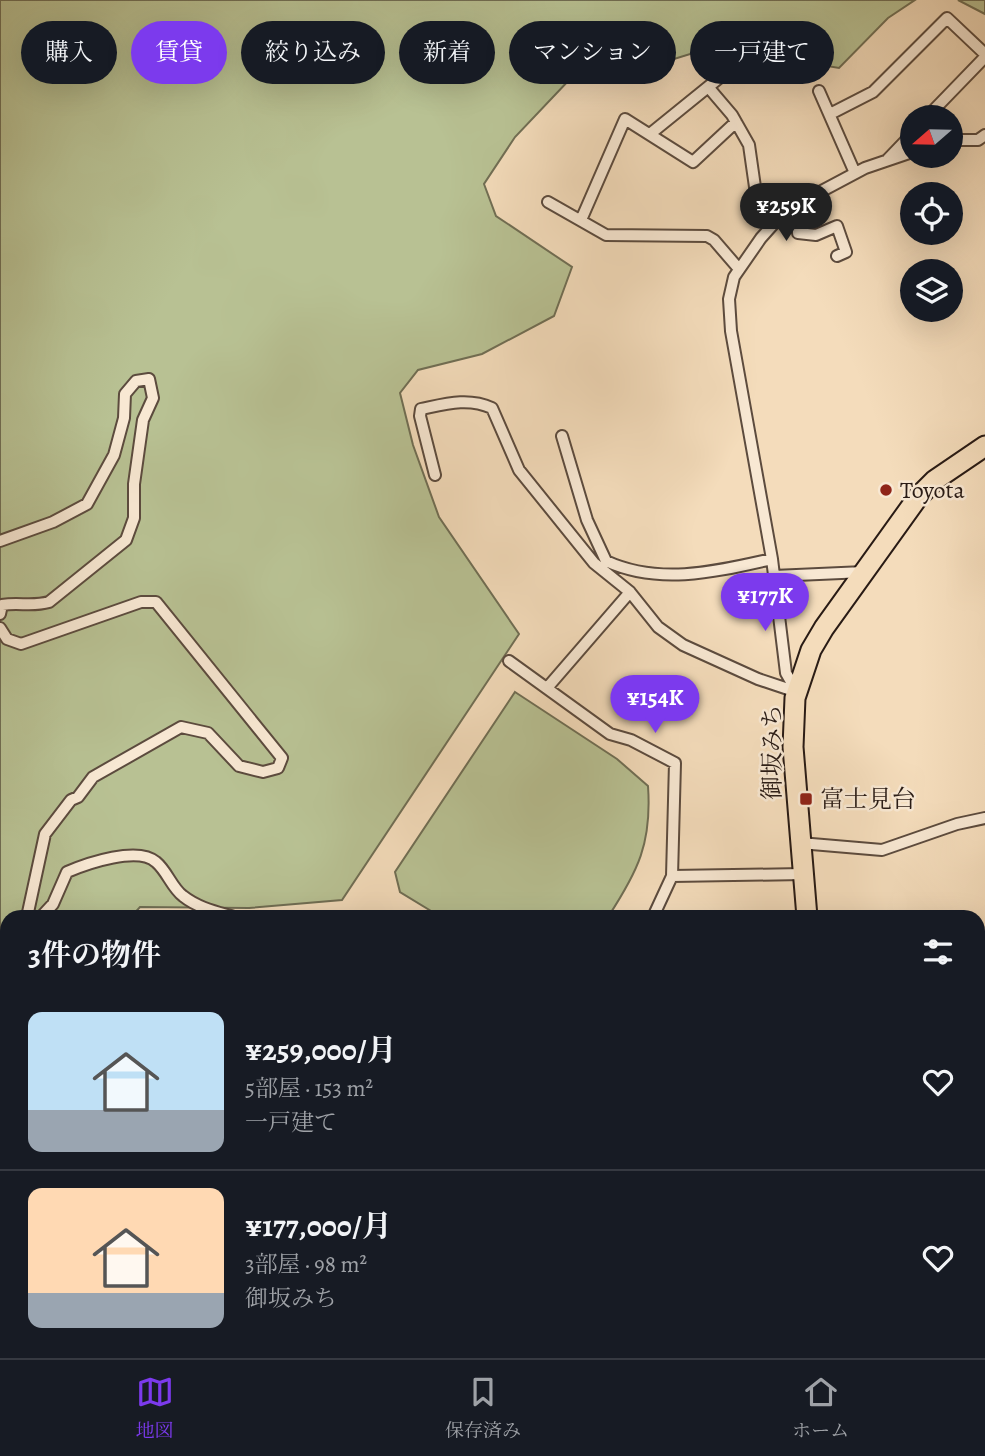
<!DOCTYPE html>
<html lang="ja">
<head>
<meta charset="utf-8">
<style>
  body { margin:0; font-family:Alegreya,"Noto Serif JP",serif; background:#242831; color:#f1f3f6; height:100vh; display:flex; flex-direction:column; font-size:26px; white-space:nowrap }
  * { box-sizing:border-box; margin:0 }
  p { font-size:23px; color:#9ea1a6 }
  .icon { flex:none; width:38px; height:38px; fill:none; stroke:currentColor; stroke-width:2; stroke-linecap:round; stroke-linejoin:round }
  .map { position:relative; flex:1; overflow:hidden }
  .panel { position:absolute; left:0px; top:910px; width:985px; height:448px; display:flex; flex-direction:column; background:#171b24; border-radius:21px 21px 0 0; box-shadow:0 7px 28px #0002 }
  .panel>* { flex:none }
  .guide { position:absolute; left:21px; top:21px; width:943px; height:63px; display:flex; gap:14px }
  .needle { width:46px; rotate:250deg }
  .tools { position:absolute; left:900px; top:105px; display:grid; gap:14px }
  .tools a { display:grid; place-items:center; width:63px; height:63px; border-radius:50%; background:#171b24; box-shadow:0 7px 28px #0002; font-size:35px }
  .price { position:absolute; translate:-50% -60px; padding:0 16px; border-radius:24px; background:#7c3aed; color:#fff; font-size:23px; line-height:46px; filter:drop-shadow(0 2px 4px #0008) }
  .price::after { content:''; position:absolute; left:50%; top:42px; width:21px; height:16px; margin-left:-10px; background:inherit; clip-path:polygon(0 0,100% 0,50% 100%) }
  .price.current { background:#222; color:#fff }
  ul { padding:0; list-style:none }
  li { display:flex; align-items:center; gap:21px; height:175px; padding:0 28px }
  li+li { border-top:2px solid #363941 }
  li span { display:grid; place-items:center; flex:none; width:196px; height:140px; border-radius:14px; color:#555 }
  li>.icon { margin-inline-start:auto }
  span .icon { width:84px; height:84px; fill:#fffc; stroke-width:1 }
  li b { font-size:30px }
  h2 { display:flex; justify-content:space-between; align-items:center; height:84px; padding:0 28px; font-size:30px }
  .pill { padding:0 24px; border-radius:32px; background:#171b24; box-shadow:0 7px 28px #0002; font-size:24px; line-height:63px }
  .pill.current { background:#7c3aed; color:#fff }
  .tabs { display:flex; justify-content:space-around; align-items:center; height:98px; border-top:2px solid #363941; background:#171b24; font-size:19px; color:#9ea1a6 }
  .tabs a { display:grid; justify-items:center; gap:4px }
  .tabs .current { color:#7c3aed }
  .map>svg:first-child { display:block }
</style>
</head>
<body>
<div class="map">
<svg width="985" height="1358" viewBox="0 0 985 1358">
  <rect width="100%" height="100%" fill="#f4dcbb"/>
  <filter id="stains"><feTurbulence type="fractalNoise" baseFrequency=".00286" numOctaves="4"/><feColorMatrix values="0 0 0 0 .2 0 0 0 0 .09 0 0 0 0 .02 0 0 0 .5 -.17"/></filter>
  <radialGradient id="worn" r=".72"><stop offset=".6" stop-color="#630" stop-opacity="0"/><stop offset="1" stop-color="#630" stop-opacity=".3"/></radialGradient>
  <path fill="#b8c193" stroke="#706e54" stroke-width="2" d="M0 0H915L888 18 839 68 791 60 742 38 648 67 571 78 515 137 484 184 496 216 572 267 554 316 482 354 418 370 400 393 413 445 439 517 519 634 342 900 249 908 140 907 131 917H7V1001L0 1004Z
    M958 0H985V14Z
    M515 692 617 759 648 786C652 843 638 871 608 917H441L400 892 395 872Z"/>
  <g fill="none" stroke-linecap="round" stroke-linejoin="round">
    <defs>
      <path id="street" d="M709 88 732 115 749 145 755 187 760 204 774 223
        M819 91 855 173
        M830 114 873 92 947 18 985 54
        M927 117 985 57
        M650 134 750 53
        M950 140H978L985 135
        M888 159 912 134
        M548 202 606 235 707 236 714 240 739 269
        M797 204 798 233 816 235 837 226 846 252 837 256
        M581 220 625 119 693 162 736 122
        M562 436 587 520 606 561C660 586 718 571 772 559
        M435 475 420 416 421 409C445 404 468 397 492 408L519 470 594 563 630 592 658 627 683 645 758 679 797 692 786 673 772 559 731 331 729 299 734 277 761 238 786 210 865 168 912 152
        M0 541 53 522 87 504 114 455 124 418 125 394 136 381 149 379 153 398 143 420 134 484V518L126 540 49 602C32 607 19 602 2 605L0 614
        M774 576 864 572
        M0 628 7 639 21 644 141 602H156L282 758 278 768 263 772 239 766 208 733 181 727 93 777 78 797 71 800 45 834 27 917
        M509 661 610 734 631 740 675 763 672 876
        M547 688 630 592
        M800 843 882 850 957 824 985 818
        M41 917 53 904 67 872C88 863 138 846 156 862 167 871 172 888 183 896 198 908 217 912 234 917
        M653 917 672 876 803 874
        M7 1015 5 1026 7 1032
        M978 1074 985 1062
        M978 1306 985 1302
        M0 1345 7 1333
        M319 1351 322 1358
        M513 1351 514 1358
        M453 1355 455 1358
        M832 1358 836 1351"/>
      <path id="highway" d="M807 917 793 747 795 698 811 650 824 628 918 497 935 480 985 446
        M714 1358 715 1351"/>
    </defs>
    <use href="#street" stroke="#5c4b3e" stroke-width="14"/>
    <use href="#highway" stroke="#291b15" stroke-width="23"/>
    <use href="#street" stroke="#f8e8d3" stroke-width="10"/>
    <use href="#highway" stroke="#f4dcbb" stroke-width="19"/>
    <defs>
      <path id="rail" d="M978 1188 985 1181
        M845 1358 849 1351"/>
    </defs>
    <use href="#rail" stroke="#291b15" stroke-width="6"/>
    <use href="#rail" stroke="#f8e8d3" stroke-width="3.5" stroke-dasharray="10" stroke-linecap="butt"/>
  </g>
  <g fill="#8f2418" stroke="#f8e8d3" stroke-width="2.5">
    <circle cx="886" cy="490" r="7"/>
    <rect x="799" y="792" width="14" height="14" rx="3.5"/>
  </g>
  <g text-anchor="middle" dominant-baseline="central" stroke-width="5" stroke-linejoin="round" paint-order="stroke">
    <g font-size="24" fill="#291b15" stroke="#f8e8d3" text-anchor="start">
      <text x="900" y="490">Toyota</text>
      <text x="820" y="799">富士見台</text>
    </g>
    <g font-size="24" fill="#291b15" stroke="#f8e8d3">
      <text transform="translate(772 752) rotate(-90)">御坂みち</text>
    </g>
  </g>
  <rect width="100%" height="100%" filter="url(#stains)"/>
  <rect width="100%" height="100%" fill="url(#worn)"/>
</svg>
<div class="tools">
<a><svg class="needle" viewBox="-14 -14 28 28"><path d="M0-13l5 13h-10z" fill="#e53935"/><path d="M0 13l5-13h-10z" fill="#9ea1a6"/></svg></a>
<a><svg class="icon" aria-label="locate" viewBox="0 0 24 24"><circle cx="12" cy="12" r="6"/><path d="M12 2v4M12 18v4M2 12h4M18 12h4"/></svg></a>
<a><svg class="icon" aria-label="layers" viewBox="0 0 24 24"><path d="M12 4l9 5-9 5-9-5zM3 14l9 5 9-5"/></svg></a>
</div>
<b class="price current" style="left:786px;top:243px">¥259K</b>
<b class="price" style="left:765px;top:633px">¥177K</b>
<b class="price" style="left:655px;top:735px">¥154K</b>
<div class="guide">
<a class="pill">購入</a>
<a class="pill current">賃貸</a>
<a class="pill">絞り込み</a>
<a class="pill">新着</a>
<a class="pill">マンション</a>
<a class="pill">一戸建て</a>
</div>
<section class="panel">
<h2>3件の物件<svg class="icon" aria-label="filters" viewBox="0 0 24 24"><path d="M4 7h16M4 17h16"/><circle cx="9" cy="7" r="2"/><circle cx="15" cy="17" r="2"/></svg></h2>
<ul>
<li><span style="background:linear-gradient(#bfe0f5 70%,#9aa5b1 0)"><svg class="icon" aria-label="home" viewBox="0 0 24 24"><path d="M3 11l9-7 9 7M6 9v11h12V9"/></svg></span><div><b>¥259,000/月</b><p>5部屋 · 153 m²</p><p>一戸建て</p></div><svg class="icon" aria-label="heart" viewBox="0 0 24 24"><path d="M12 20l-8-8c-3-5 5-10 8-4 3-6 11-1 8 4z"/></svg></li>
<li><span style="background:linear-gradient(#ffd9b3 75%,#9aa5b1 0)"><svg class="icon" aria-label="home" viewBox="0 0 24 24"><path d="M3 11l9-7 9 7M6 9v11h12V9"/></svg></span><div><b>¥177,000/月</b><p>3部屋 · 98 m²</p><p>御坂みち</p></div><svg class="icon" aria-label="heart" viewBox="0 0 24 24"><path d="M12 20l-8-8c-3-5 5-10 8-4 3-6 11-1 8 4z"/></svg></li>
</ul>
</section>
</div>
<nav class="tabs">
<a class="current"><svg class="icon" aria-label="map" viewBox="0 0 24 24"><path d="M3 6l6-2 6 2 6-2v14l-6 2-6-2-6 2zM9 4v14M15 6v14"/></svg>地図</a>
<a><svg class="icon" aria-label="saved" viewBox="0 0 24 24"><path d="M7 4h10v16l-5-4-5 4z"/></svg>保存済み</a>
<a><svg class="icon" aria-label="home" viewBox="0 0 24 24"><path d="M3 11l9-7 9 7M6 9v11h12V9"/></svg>ホーム</a>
</nav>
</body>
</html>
